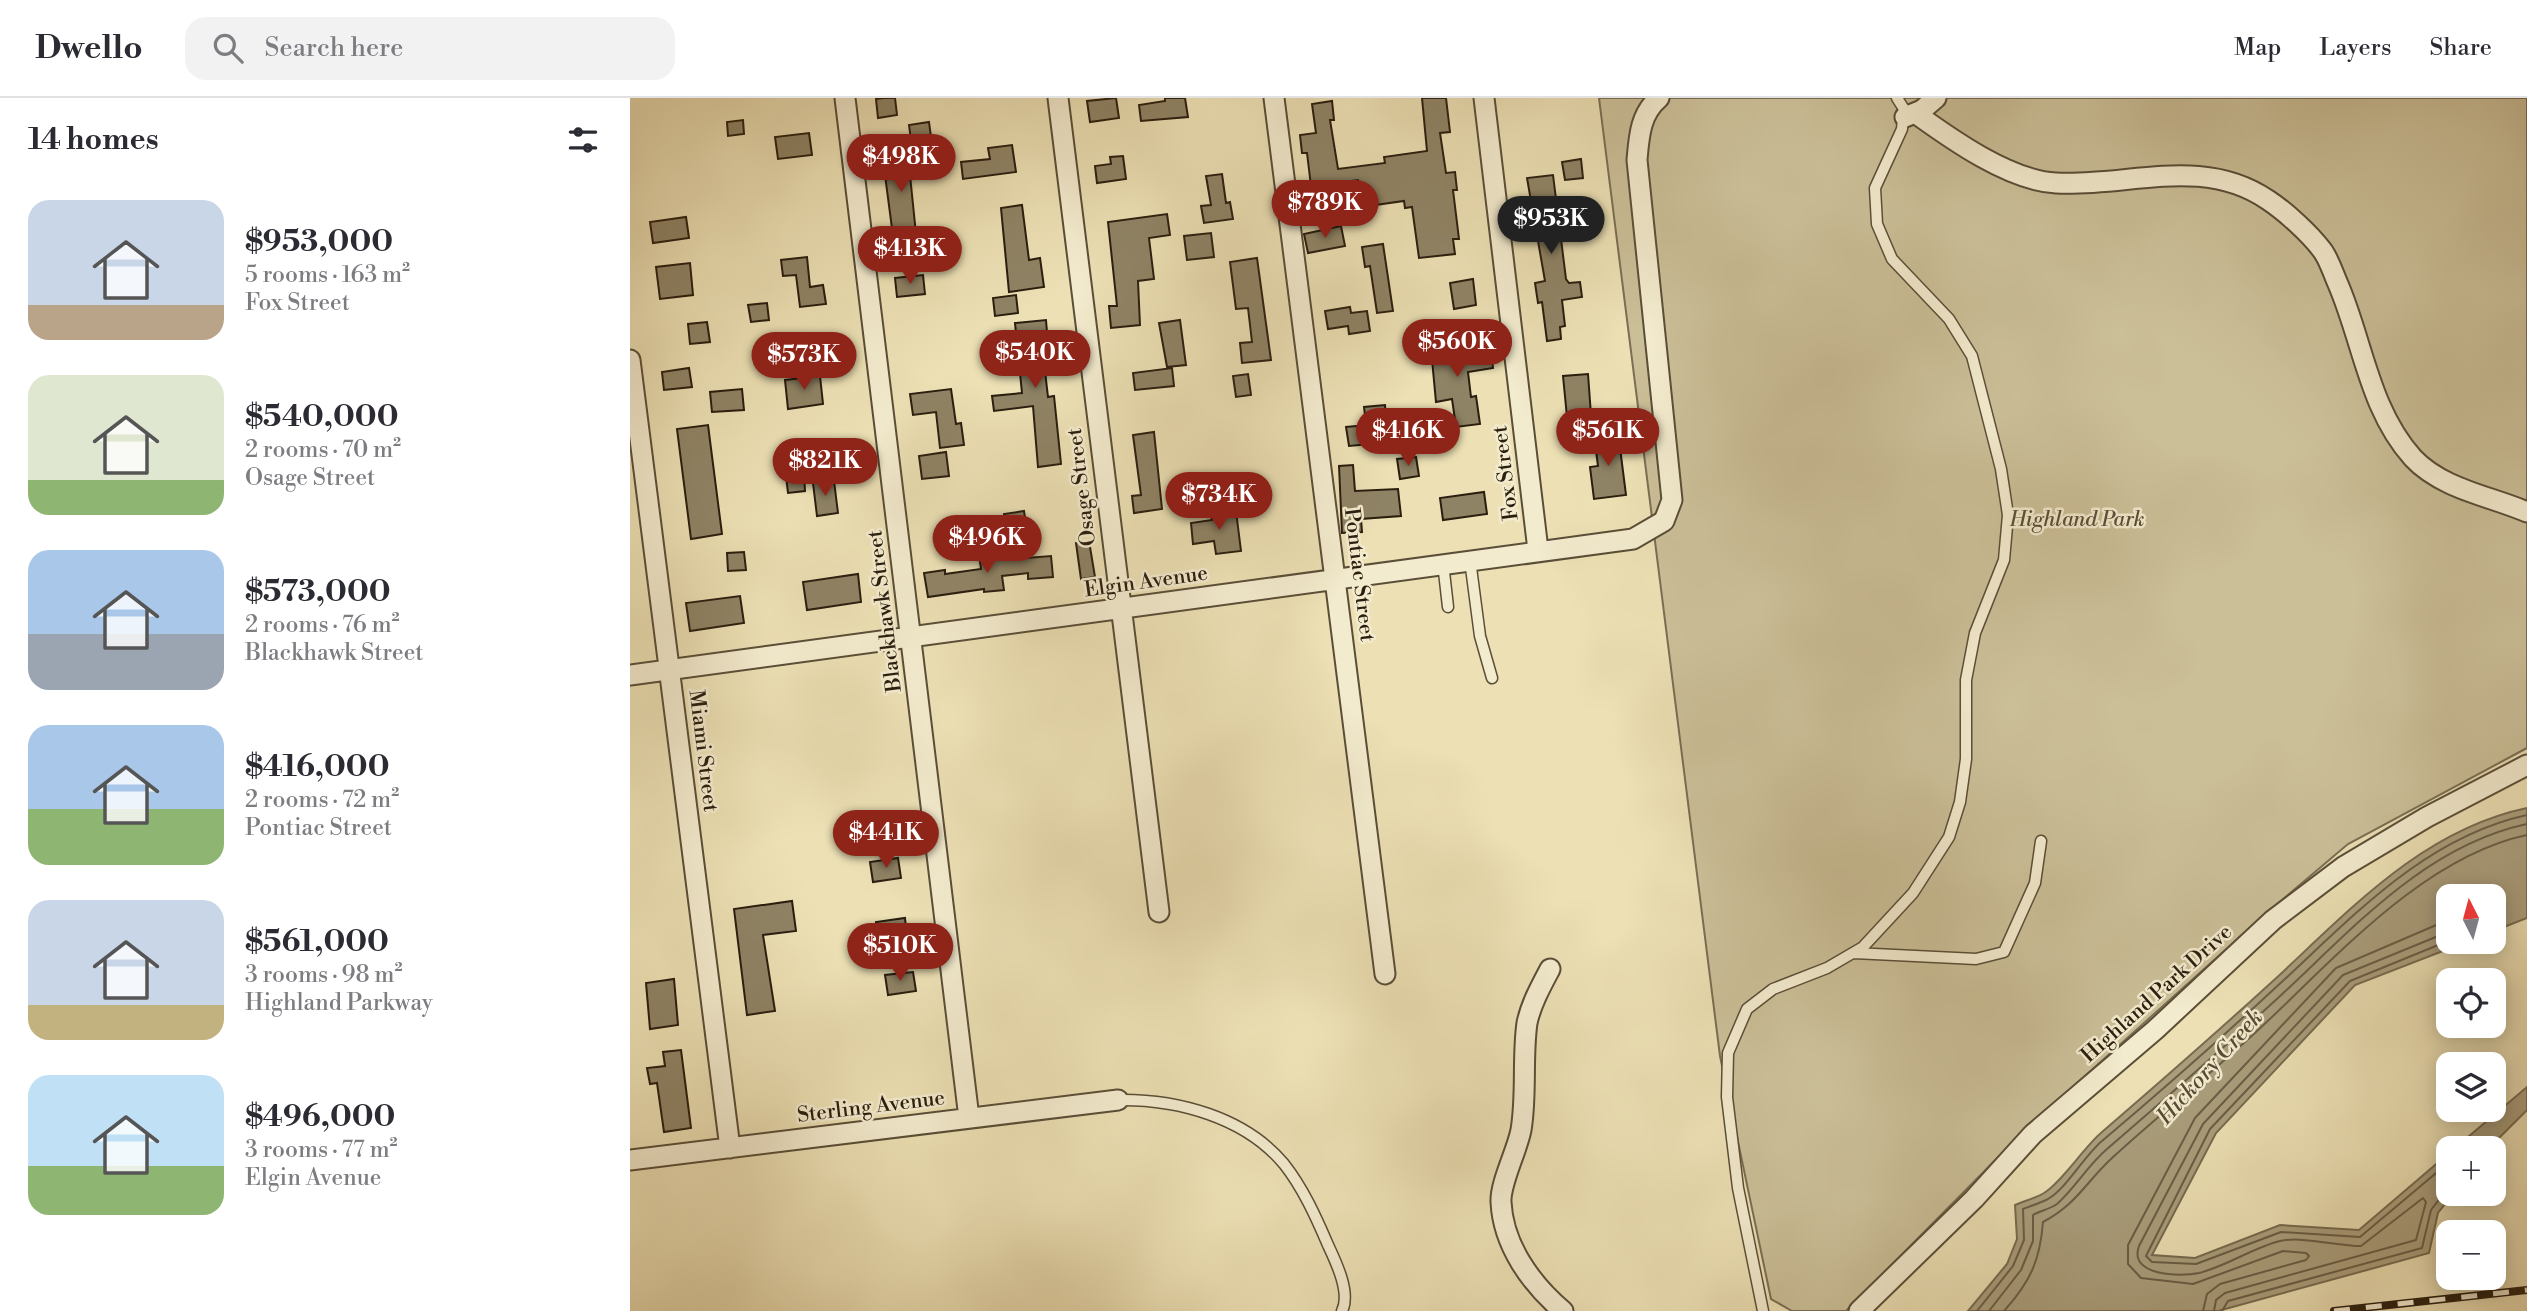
<!DOCTYPE html>
<html lang="en">
<head>
<meta charset="utf-8">
<style>
  body { margin:0; font-family:"Libre Bodoni",serif; background:#f2f2f3; color:#2b2b33; height:100vh; display:flex; flex-direction:column; font-size:26px; white-space:nowrap }
  * { box-sizing:border-box; margin:0 }
  p { font-size:23px; color:#7c7c81 }
  .icon { flex:none; width:38px; height:38px; fill:none; stroke:currentColor; stroke-width:2; stroke-linecap:round; stroke-linejoin:round }
  .map { position:relative; flex:1; overflow:hidden }
  .panel { display:flex; flex-direction:column; background:#fff; width:630px }
  .panel>* { flex:none }
  .needle { width:46px; rotate:354deg }
  .buttons { position:absolute; left:1806px; top:786px; display:grid; gap:14px }
  .buttons a { display:grid; place-items:center; width:70px; height:70px; border-radius:14px; background:#fff; box-shadow:0 4px 18px #0003; font-size:35px }
  .price { position:absolute; translate:-50% -60px; padding:0 16px; border-radius:24px; background:#8f2418; color:#fff; font-size:23px; line-height:46px; filter:drop-shadow(0 2px 4px #0008) }
  .price::after { content:''; position:absolute; left:50%; top:42px; width:21px; height:16px; margin-left:-10px; background:inherit; clip-path:polygon(0 0,100% 0,50% 100%) }
  .price.on { background:#222; color:#fff }
  ul { padding:0; list-style:none }
  li { display:flex; align-items:center; gap:21px; height:175px; padding:0 28px }
  li span { display:grid; place-items:center; flex:none; width:196px; height:140px; border-radius:21px; color:#555 }
  li>.icon { margin-inline-start:auto }
  span .icon { width:84px; height:84px; fill:#fffc; stroke-width:1 }
  li b { font-size:30px }
  h2 { display:flex; justify-content:space-between; align-items:center; height:84px; padding:0 28px; font-size:30px }
  header { display:flex; align-items:center; gap:42px; box-sizing:border-box; height:98px; padding:0 35px; background:#fff; border-bottom:2px solid #e1e1e2 }
  header strong { font-size:33px }
  nav { display:flex; gap:38px; margin-inline-start:auto; font-size:24px }
  .search { width:490px; height:63px; background:#f2f2f3; display:flex; align-items:center; gap:18px; box-sizing:border-box; padding:0 24px; border-radius:21px; color:#7c7c81; font-size:26px }
  main { display:flex; flex:1; min-height:0 }
  .map>svg:first-child { display:block }
</style>
</head>
<body>
<header>
<strong>Dwello</strong>
<div class="search"><svg class="icon" aria-label="search" viewBox="0 0 24 24"><circle cx="10" cy="10" r="6"/><path d="M15 15l6 6"/></svg>Search here</div>
<nav><a>Map</a><a>Layers</a><a>Share</a></nav>
</header>
<main>
<section class="panel">
<h2>14 homes<svg class="icon" aria-label="filters" viewBox="0 0 24 24"><path d="M4 7h16M4 17h16"/><circle cx="9" cy="7" r="2"/><circle cx="15" cy="17" r="2"/></svg></h2>
<ul>
<li><span style="background:linear-gradient(#c9d6e8 75%,#b9a48a 0)"><svg class="icon" aria-label="home" viewBox="0 0 24 24"><path d="M3 11l9-7 9 7M6 9v11h12V9"/></svg></span><div><b>$953,000</b><p>5 rooms · 163 m²</p><p>Fox Street</p></div></li>
<li><span style="background:linear-gradient(#dfe7d0 75%,#8fb573 0)"><svg class="icon" aria-label="home" viewBox="0 0 24 24"><path d="M3 11l9-7 9 7M6 9v11h12V9"/></svg></span><div><b>$540,000</b><p>2 rooms · 70 m²</p><p>Osage Street</p></div></li>
<li><span style="background:linear-gradient(#a9c7e8 60%,#9aa5b1 0)"><svg class="icon" aria-label="home" viewBox="0 0 24 24"><path d="M3 11l9-7 9 7M6 9v11h12V9"/></svg></span><div><b>$573,000</b><p>2 rooms · 76 m²</p><p>Blackhawk Street</p></div></li>
<li><span style="background:linear-gradient(#a9c7e8 60%,#8fb573 0)"><svg class="icon" aria-label="home" viewBox="0 0 24 24"><path d="M3 11l9-7 9 7M6 9v11h12V9"/></svg></span><div><b>$416,000</b><p>2 rooms · 72 m²</p><p>Pontiac Street</p></div></li>
<li><span style="background:linear-gradient(#c9d6e8 75%,#c2b280 0)"><svg class="icon" aria-label="home" viewBox="0 0 24 24"><path d="M3 11l9-7 9 7M6 9v11h12V9"/></svg></span><div><b>$561,000</b><p>3 rooms · 98 m²</p><p>Highland Parkway</p></div></li>
<li><span style="background:linear-gradient(#bfe0f5 65%,#8fb573 0)"><svg class="icon" aria-label="home" viewBox="0 0 24 24"><path d="M3 11l9-7 9 7M6 9v11h12V9"/></svg></span><div><b>$496,000</b><p>3 rooms · 77 m²</p><p>Elgin Avenue</p></div></li>
</ul>
</section>
<div class="map">
<svg width="1897" height="1213" viewBox="0 0 1897 1213">
  <rect width="100%" height="100%" fill="#ece0b4"/>
  <filter id="stains"><feTurbulence type="fractalNoise" baseFrequency=".00286" numOctaves="4"/><feColorMatrix values="0 0 0 0 .2 0 0 0 0 .09 0 0 0 0 .02 0 0 0 .5 -.17"/></filter>
  <radialGradient id="worn" r=".72"><stop offset=".6" stop-color="#630" stop-opacity="0"/><stop offset="1" stop-color="#630" stop-opacity=".3"/></radialGradient>
  <path fill="#cbbf98" stroke="#7a6e54" stroke-width="2" d="M969 0H1897V650L1718 746 1632 819 1396 1031 1216 1213H1162L1141 1201 1090 958Z"/>
  <path fill="#aa9e7c" stroke="#776b50" stroke-width="2" d="M1897 710V820L1864 833V798H1818V844H1836L1725 887 1586 1035 1522 1157 1565 1160 1650 1127 1729 1132 1818 1056V1096H1823L1808 1115 1799 1155 1588 1213H1338L1377 1166 1387 1141 1385 1107C1394 1103 1406 1100 1414 1095 1432 1084 1454 1049 1472 1034 1530 984 1587 934 1643 883 1719 813 1792 732 1897 710Z
    M1897 989V1012L1859 1050H1825Z"/>
  <g fill="none" stroke-linecap="round" stroke-linejoin="round">
    <path stroke="#6a5e46" stroke-width="2" d="M1818 843 1720 883 1580 1031 1516 1158 1522 1164 1566 1166 1651 1134 1730 1139 1818 1065
      M1347 1213 1383 1168 1394 1142 1393 1111C1401 1108 1410 1105 1418 1101 1437 1090 1454 1058 1472 1043 1530 994 1587 944 1643 892 1719 823 1792 740 1897 717
      M1359 1213 1391 1172 1403 1143V1117C1410 1113 1420 1111 1427 1106 1445 1090 1458 1067 1477 1051 1535 1001 1592 951 1648 900 1722 832 1794 748 1897 726
      M1374 1213C1400 1184 1410 1163 1413 1124 1447 1106 1455 1085 1482 1060 1529 1017 1579 977 1626 934 1702 864 1792 759 1897 737
      M1573 1213 1577 1196 1590 1186 1676 1162 1679 1158 1676 1155 1653 1153 1563 1186 1511 1180 1498 1166V1147L1565 1020 1706 870 1818 822
      M1584 1213 1586 1202 1595 1195 1786 1142 1796 1104 1793 1100 1731 1148C1707 1148 1672 1138 1650 1143 1622 1150 1597 1168 1569 1175 1550 1179 1498 1178 1509 1148L1573 1026 1713 877 1818 834
      M1592 1213 1598 1203 1792 1150 1801 1112 1818 1090"/>
  </g>
  <path fill="#8f8365" stroke="#2a1e0f" stroke-width="2" d="M254 0H265L267 17 248 20 246 1Z
    M486 0 489 20 460 24 457 3Z
    M535 0H555L558 19 511 23 509 7 535 3Z
    M792 0H816L820 34 810 35 816 75 825 74 827 92H823L829 141H823L825 156 789 160 782 109 775 110 774 103 731 109 728 82 681 88 677 55H672L670 37 686 35 682 6 702 3 704 22H700L708 71 755 65 754 59 797 53Z
    M113 22 114 36 98 38 97 24Z
    M299 24 301 39 281 42 279 27Z
    M179 35 182 57 148 61 145 39Z
    M382 47 386 74 333 81 331 64 360 61 358 50Z
    M493 58 496 81 467 85 465 68 481 66 480 59Z
    M285 59 287 76 280 77 286 136 263 138 253 62Z
    M951 61 953 80 935 82 932 64Z
    M592 76 596 105 600 104 603 121 574 125 571 108 581 107 576 78Z
    M923 77 936 181 939 185 950 184 952 199 932 202 935 228 930 229 931 241 917 243 912 204 908 205 905 185 915 183 897 80Z
    M392 107 399 162 410 160 414 189 379 194 371 110Z
    M537 116 540 137 519 140 524 181 508 183 510 227 481 230 479 208H487L478 124Z
    M56 119 59 140 23 145 20 124Z
    M711 128 715 148 678 155 674 136Z
    M581 135 584 159 557 162 554 138Z
    M753 146 763 213 747 215 740 168 735 169 732 149Z
    M177 159 180 189 193 187 196 206 170 209 166 177 153 178 151 162Z
    M627 160 641 262 612 265 610 245 622 244 618 210 606 211 600 164Z
    M60 165 63 197 30 201 26 169Z
    M293 177 295 196 267 199 265 180Z
    M843 181 846 207 824 211 820 185Z
    M386 197 388 215 365 218 363 200Z
    M137 205 139 222 121 224 118 207Z
    M720 209 721 215 737 213 740 233 719 236 718 228 698 231 695 213Z
    M416 222 420 272 415 273 418 299 424 298 431 366 408 369 403 308 364 313 362 298 392 295 385 225Z
    M550 222 556 267 537 269 529 225Z
    M77 224 80 244 60 246 58 226Z
    M820 238 822 258 861 253 863 270 838 274 841 299 846 298 850 326 826 329 822 301 806 304 800 240Z
    M161 242 164 264 135 268 132 246Z
    M59 270 62 289 34 292 32 274Z
    M542 270 544 288 505 292 503 275Z
    M618 276 621 297 606 299 603 278Z
    M958 276 961 317 937 319 933 278Z
    M190 278 193 306 158 311 155 282Z
    M112 291 114 312 82 314 80 294Z
    M321 291 326 326 331 325 334 347 310 350 306 314 283 317 280 296Z
    M755 307 756 322 736 325 734 309Z
    M78 327 92 436 61 441 47 331Z
    M738 327 740 346 719 348 716 329Z
    M524 334 532 411 504 415 502 398 511 397 503 337Z
    M988 334 996 397 964 401 960 369 968 368 964 337Z
    M316 354 319 378 292 381 289 358Z
    M786 359 789 378 770 381 767 361Z
    M723 367 725 393 768 391 771 418 731 421 732 434 712 435 709 368Z
    M174 376 175 393 158 395 156 378Z
    M204 383 208 415 187 418 183 385Z
    M854 394 857 416 813 422 810 400Z
    M394 413 397 433 376 436 374 416Z
    M606 413 611 453 586 456 584 443 563 446 561 425 582 422 581 416Z
    M459 443 465 479 451 481 446 445Z
    M369 453 370 462 421 458 423 479 398 481V475L372 478 374 492 354 494V491L298 499 294 475 315 472V476L351 471 349 456Z
    M114 454 116 472 98 473 97 455Z
    M228 476 231 504 177 512 173 484Z
    M110 498 114 525 60 533 56 505Z
    M268 760 271 780 243 784 240 764Z
    M162 803 166 833 133 837 145 913 117 917 104 811Z
    M275 820 277 840 249 844 246 824Z
    M283 874 286 893 258 897 255 877Z
    M44 881 48 927 20 931 16 885Z
    M51 952 61 1030 34 1034 27 985 20 986 17 970 35 968 33 954Z"/>
  <g fill="none" stroke-linecap="round" stroke-linejoin="round">
    <defs>
      <path id="service" d="M840 462 850 538 862 580
        M813 465 818 509
        M1224 855 1346 861 1374 854 1405 785 1411 743
        M488 1002C547 1001 615 1019 654 1066 673 1090 686 1119 698 1147 706 1164 721 1195 712 1213
        M1133 1213 1108 1090 1097 999 1098 955 1117 911 1143 891 1197 870 1233 849 1283 795 1319 739 1330 704 1336 661V582L1345 535 1374 462 1378 417 1371 371 1342 258 1319 221 1262 161 1247 126 1245 90 1272 31 1274 11 1267 0"/>
      <path id="minor" d="M215 0 339 1020
        M428 0 529 814
        M644 0 755 876
        M854 0 908 452
        M1285 15C1321 41 1380 83 1426 85 1499 89 1572 57 1638 102 1656 114 1679 135 1692 152 1699 161 1703 175 1708 186 1733 244 1739 311 1783 360 1812 391 1860 398 1897 414
        M1275 19 1292 12 1306 0
        M0 262 100 1050
        M0 577 1003 441 1034 423 1042 402 1007 62C1009 39 1010 16 1029 0
        M920 871C911 888 901 906 897 925 892 960 897 997 891 1032 887 1053 870 1085 871 1104 873 1147 901 1186 933 1213
        M0 1062 488 1002
        M1229 1213 1344 1101 1403 1036 1525 932 1643 822 1713 769 1797 719 1897 667"/>
    </defs>
    <use href="#service" stroke="#5a4e38" stroke-width="13"/>
    <use href="#minor" stroke="#5a4e38" stroke-width="23"/>
    <use href="#service" stroke="#f3ebce" stroke-width="10"/>
    <use href="#minor" stroke="#f3ebce" stroke-width="19"/>
    <defs>
      <path id="rail" d="M1704 1213 1897 1192"/>
    </defs>
    <use href="#rail" stroke="#2a1e0f" stroke-width="8"/>
    <use href="#rail" stroke="#f3ebce" stroke-width="5" stroke-dasharray="16" stroke-linecap="butt"/>
  </g>
  <g text-anchor="middle" dominant-baseline="central" stroke-width="5" stroke-linejoin="round" paint-order="stroke">
    <g font-size="21" fill="#2a1e0f" stroke="#f3ebce">
      <text transform="translate(876 375) rotate(-97)">Fox Street</text>
      <text transform="translate(452 389) rotate(-97)">Osage Street</text>
      <text transform="translate(729 477) rotate(83)">Pontiac Street</text>
      <text transform="translate(516 484) rotate(-8)">Elgin Avenue</text>
      <text transform="translate(255 513) rotate(-97)">Blackhawk Street</text>
      <text transform="translate(73 653) rotate(83)">Miami Street</text>
      <text transform="translate(1527 896) rotate(-42)">Highland Park Drive</text>
      <text transform="translate(241 1009) rotate(-7)">Sterling Avenue</text>
    </g>
    <g font-size="21" font-style="italic" fill="#5a4e38" stroke="#f3ebce">
      <text x="1447" y="422">Highland Park</text>
    </g>
    <g font-size="23" font-style="italic" fill="#574b35" stroke="#f3ebce">
      <text transform="translate(1580 969) rotate(-48)">Hickory Creek</text>
    </g>
  </g>
  <rect width="100%" height="100%" filter="url(#stains)"/>
  <rect width="100%" height="100%" fill="url(#worn)"/>
</svg>
<div class="buttons">
<a><svg class="needle" viewBox="-14 -14 28 28"><path d="M0-13l5 13h-10z" fill="#e53935"/><path d="M0 13l5-13h-10z" fill="#7c7c81"/></svg></a>
<a><svg class="icon" aria-label="locate" viewBox="0 0 24 24"><circle cx="12" cy="12" r="6"/><path d="M12 2v4M12 18v4M2 12h4M18 12h4"/></svg></a>
<a><svg class="icon" aria-label="layers" viewBox="0 0 24 24"><path d="M12 4l9 5-9 5-9-5zM3 14l9 5 9-5"/></svg></a>
<a>+</a>
<a>−</a>
</div>
<b class="price" style="left:271px;top:96px">$498K</b>
<b class="price" style="left:695px;top:142px">$789K</b>
<b class="price on" style="left:921px;top:158px">$953K</b>
<b class="price" style="left:280px;top:188px">$413K</b>
<b class="price" style="left:827px;top:281px">$560K</b>
<b class="price" style="left:405px;top:292px">$540K</b>
<b class="price" style="left:174px;top:294px">$573K</b>
<b class="price" style="left:778px;top:370px">$416K</b>
<b class="price" style="left:978px;top:370px">$561K</b>
<b class="price" style="left:195px;top:400px">$821K</b>
<b class="price" style="left:589px;top:434px">$734K</b>
<b class="price" style="left:357px;top:477px">$496K</b>
<b class="price" style="left:256px;top:772px">$441K</b>
<b class="price" style="left:270px;top:885px">$510K</b>
</div>
</main>
</body>
</html>
